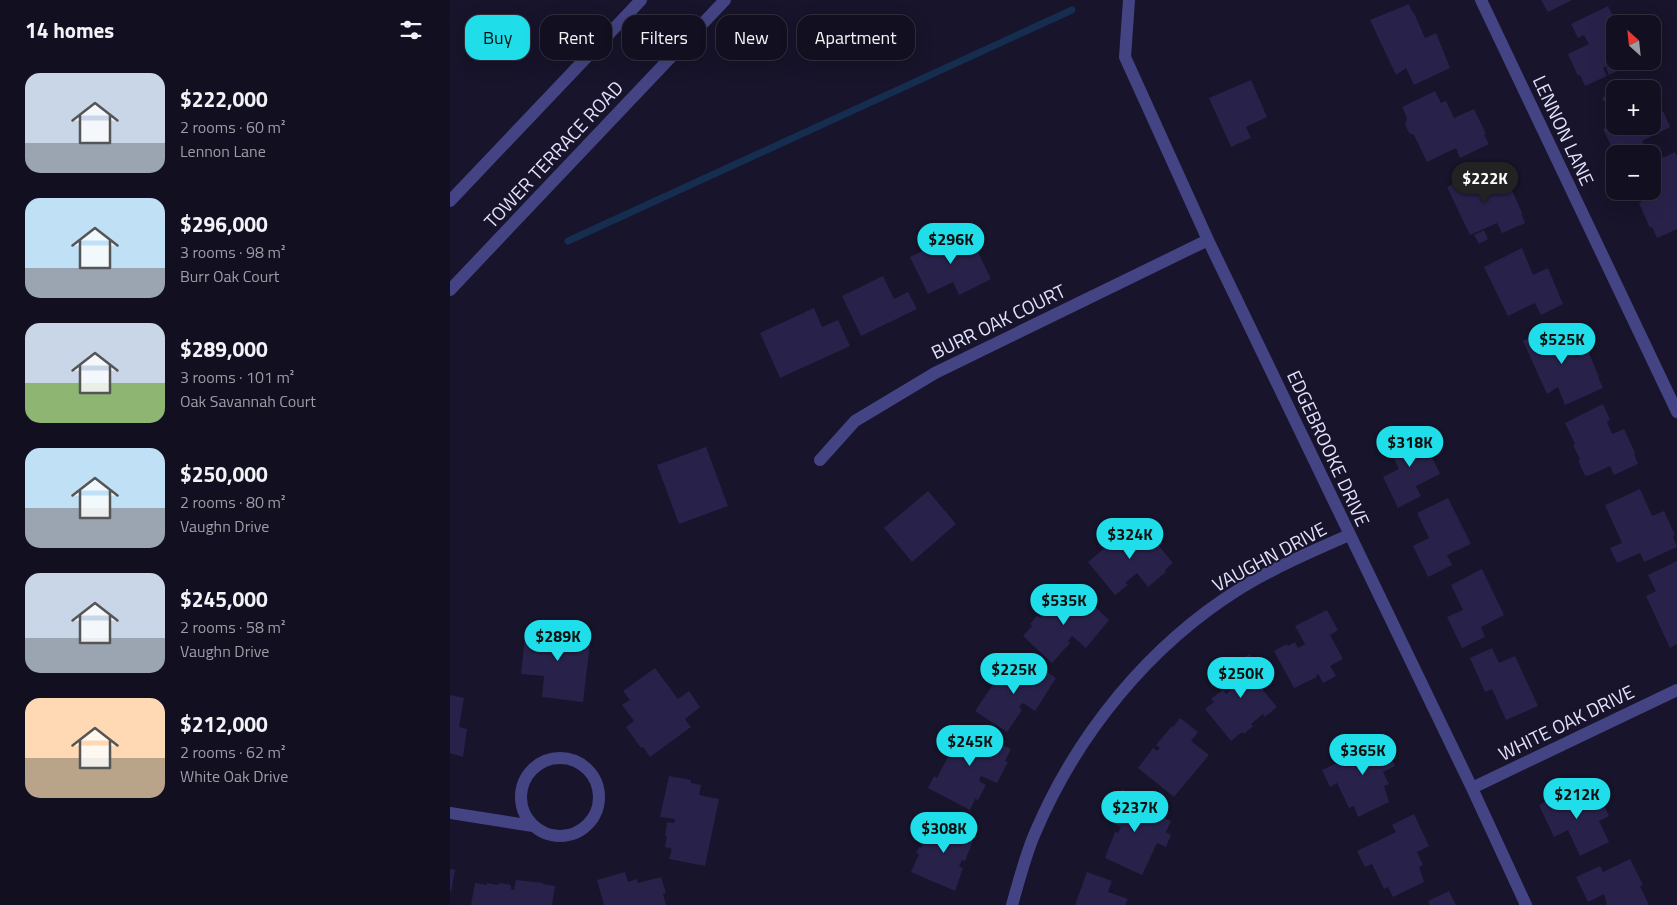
<!DOCTYPE html>
<html lang="en">
<head>
<meta charset="utf-8">
<style>
  body { margin:0; font-family:"Titillium Web",sans-serif; background:#1e1d2d; color:#f1f3f6; height:100vh; display:flex; flex-direction:column; font-size:19px; white-space:nowrap }
  * { box-sizing:border-box; margin:0 }
  p { font-size:16px; color:#9c9ca5 }
  .icon { flex:none; width:28px; height:28px; fill:none; stroke:currentColor; stroke-width:2; stroke-linecap:round; stroke-linejoin:round }
  .map { position:relative; flex:1; overflow:hidden }
  .panel { display:flex; flex-direction:column; background:#110f20; width:450px }
  .panel>* { flex:none }
  .hud { position:absolute; left:15px; top:15px; width:475px; height:45px; display:flex; gap:10px }
  .needle { width:32px; rotate:333deg }
  .tools { position:absolute; left:1156px; top:15px; display:grid; gap:10px }
  .tools a { display:grid; place-items:center; width:55px; height:55px; border-radius:10px; background:#110f20; box-shadow:0 5px 20px #0002,0 0 0 1px #302f3e; font-size:25px }
  .price { position:absolute; translate:-50% -42px; padding:0 11px; border-radius:18px; background:#1fdeea; color:#111; font-size:16px; line-height:32px; filter:drop-shadow(0 1px 2px #0008) }
  .price::after { content:''; position:absolute; left:50%; top:30px; width:15px; height:11px; margin-left:-8px; background:inherit; clip-path:polygon(0 0,100% 0,50% 100%) }
  .price.on { background:#222; color:#fff }
  ul { padding:0; list-style:none }
  li { display:flex; align-items:center; gap:15px; height:125px; padding:0 25px }
  li span { display:grid; place-items:center; flex:none; width:140px; height:100px; border-radius:15px; color:#555 }
  li>.icon { margin-inline-start:auto }
  span .icon { width:60px; height:60px; fill:#fffc; stroke-width:1 }
  li b { font-size:21px }
  h2 { display:flex; justify-content:space-between; align-items:center; height:60px; padding:0 25px; font-size:21px }
  .tag { padding:0 18px; border-radius:15px; background:#110f20; box-shadow:0 5px 20px #0002,0 0 0 1px #302f3e; font-size:18px; line-height:45px }
  .tag.on { background:#1fdeea; color:#111 }
  main { display:flex; flex:1; min-height:0 }
  .map>svg:first-child { display:block }
</style>
</head>
<body>
<main>
<section class="panel">
<h2>14 homes<svg class="icon" aria-label="filters" viewBox="0 0 24 24"><path d="M4 7h16M4 17h16"/><circle cx="9" cy="7" r="2"/><circle cx="15" cy="17" r="2"/></svg></h2>
<ul>
<li><span style="background:linear-gradient(#c9d6e8 70%,#9aa5b1 0)"><svg class="icon" aria-label="home" viewBox="0 0 24 24"><path d="M3 11l9-7 9 7M6 9v11h12V9"/></svg></span><div><b>$222,000</b><p>2 rooms · 60 m²</p><p>Lennon Lane</p></div></li>
<li><span style="background:linear-gradient(#bfe0f5 70%,#9aa5b1 0)"><svg class="icon" aria-label="home" viewBox="0 0 24 24"><path d="M3 11l9-7 9 7M6 9v11h12V9"/></svg></span><div><b>$296,000</b><p>3 rooms · 98 m²</p><p>Burr Oak Court</p></div></li>
<li><span style="background:linear-gradient(#c9d6e8 60%,#8fb573 0)"><svg class="icon" aria-label="home" viewBox="0 0 24 24"><path d="M3 11l9-7 9 7M6 9v11h12V9"/></svg></span><div><b>$289,000</b><p>3 rooms · 101 m²</p><p>Oak Savannah Court</p></div></li>
<li><span style="background:linear-gradient(#bfe0f5 60%,#9aa5b1 0)"><svg class="icon" aria-label="home" viewBox="0 0 24 24"><path d="M3 11l9-7 9 7M6 9v11h12V9"/></svg></span><div><b>$250,000</b><p>2 rooms · 80 m²</p><p>Vaughn Drive</p></div></li>
<li><span style="background:linear-gradient(#c9d6e8 65%,#9aa5b1 0)"><svg class="icon" aria-label="home" viewBox="0 0 24 24"><path d="M3 11l9-7 9 7M6 9v11h12V9"/></svg></span><div><b>$245,000</b><p>2 rooms · 58 m²</p><p>Vaughn Drive</p></div></li>
<li><span style="background:linear-gradient(#ffd9b3 60%,#b9a48a 0)"><svg class="icon" aria-label="home" viewBox="0 0 24 24"><path d="M3 11l9-7 9 7M6 9v11h12V9"/></svg></span><div><b>$212,000</b><p>2 rooms · 62 m²</p><p>White Oak Drive</p></div></li>
</ul>
</section>
<div class="map">
<svg width="1227" height="905" viewBox="0 0 1227 905">
  <rect width="100%" height="100%" fill="#17142b"/>
  <g fill="none" stroke-linecap="round" stroke-linejoin="round">
    <path stroke="#152d4e" stroke-width="7" d="M118 241 622 10"/>
  </g>
  <path fill="#28224a" d="M1091 0H1122L1098 12Z
    M959 4 963 13H964L975 38 986 33 1000 68 964 85 956 68 946 75 920 20Z
    M1158 6 1167 24H1165V62L1153 68 1157 76 1135 86 1130 75 1128 76 1118 54 1139 44 1134 35 1128 38 1121 24Z
    M1166 63 1169 70 1159 75 1156 68Z
    M1193 78 1199 89H1170Z
    M801 80 817 117 796 127 801 138 781 147 759 98Z
    M985 91 991 103 996 101 1004 118 1024 109 1036 134 1034 135 1039 144 1010 158 1006 148 977 162 964 135 959 133 955 124 957 118 952 107Z
    M1165 91V126H1202V96L1210 113 1213 111 1220 127 1192 141 1198 152 1165 154 1153 129 1164 124 1157 108 1158 107 1152 98Z
    M1225 152 1227 156V229L1207 238 1202 227 1200 228 1189 203 1199 198 1196 191H1202V163Z
    M1034 169 1046 195 1061 188 1072 213H1071L1075 223 1052 233 1047 223 1020 235 997 187Z
    M517 229 541 279 509 295 503 282 478 294 460 257Z
    M1034 230 1038 239 1029 244 1024 235Z
    M1072 248 1083 275 1098 268 1113 304 1091 315 1085 303 1058 316 1034 267Z
    M433 276 444 299 458 292 467 309 411 336 392 296Z
    M364 308 372 327 388 320 400 346 330 378 310 333Z
    M1110 323 1114 332H1116L1126 357 1138 351 1149 377H1148L1153 388 1115 405 1108 387 1097 394 1073 341Z
    M1153 404 1160 420 1157 422 1162 434 1174 429 1185 453 1184 454 1188 464 1164 475 1160 466 1138 476 1137 475 1135 476 1128 460 1130 459 1123 445 1125 444 1115 423Z
    M968 429 990 474 966 486 971 496 948 508 933 477 949 469 937 444Z
    M256 447 278 506 229 524 207 465Z
    M1190 489 1202 516 1214 511 1225 535 1223 536 1227 547 1194 562 1190 553 1167 563 1160 548 1172 543 1155 505Z
    M478 491 506 524 462 562 434 528Z
    M998 498 1021 544 997 555 1002 565 978 577 963 546 979 538 967 513Z
    M681 522 695 539 700 535 723 563 715 570 716 572 698 587 687 573 675 583 678 585 665 595 638 562 663 541 661 540 667 535 668 537 673 534 670 531Z
    M1227 561V644L1220 648 1196 596 1206 591 1198 575Z
    M1032 569 1054 615 1031 627 1035 637 1012 648 997 617 1013 610 1001 585Z
    M610 592 622 603 619 606 626 613 638 600 659 620 636 648 622 636 618 641 620 643 602 663 573 636 582 626 580 624 588 615 590 618 595 613 589 607 596 599 600 603Z
    M877 610 888 630 880 635 893 659 880 666 886 676 873 683 868 674 866 675 867 677 844 688 824 651 837 644 838 646 845 642 848 648 855 644 845 626Z
    M76 627 141 635 133 702 92 697 94 676 71 674Z
    M1042 648 1049 663 1065 656 1088 706 1056 720 1042 689 1035 692 1020 658Z
    M799 654 817 675 807 683 827 707 815 717 813 714 801 724 803 726 794 734 792 732 781 741 755 709 764 702 761 699 773 690 776 694 782 689 770 674 789 659 791 661Z
    M555 663 575 676 584 663 606 678 585 711 573 703 569 707 572 710 557 732 525 711 549 676 547 674Z
    M205 668 228 699 239 691 250 707 235 719 241 727 200 757 193 747 191 748 176 727 184 721 172 705 180 700 173 691Z
    M0 695 14 698 9 727 17 729 13 757 0 753Z
    M730 718 748 732 741 741 759 755 724 797 688 768 703 748 707 751 710 748 706 745 722 726 723 727Z
    M508 724 561 749 555 761 558 762 547 783 531 776 529 781 536 785 528 800 525 799 520 810 478 788 484 776 487 778 508 737 503 734Z
    M930 734 945 766 933 772 939 784 934 786 939 802 908 817 904 806 899 808 887 783 880 787 872 770 911 752 908 744Z
    M219 776 241 780V783L251 785 249 795 269 799 255 866 219 859 222 849 215 847 217 836H215L217 822 224 823 225 819 210 817Z
    M672 789 696 800 690 811 699 816 701 812 721 821 716 832 721 835 716 847 707 843 692 875 655 858 665 832 668 833 671 827 656 819 666 797 668 798Z
    M1121 789 1125 799 1137 792 1143 804 1152 800 1159 816 1149 821 1159 842 1130 856 1118 830 1104 837 1089 805Z
    M964 814 979 846 967 852 973 865 969 867 974 882 943 897 938 887 934 889 922 864 915 867 907 851 946 832 942 825Z
    M505 821 527 830 515 861 512 860 509 866 513 868 505 891 461 872 469 854 466 853 469 847 471 848 482 822 501 830Z
    M1180 859 1193 885 1190 886 1199 905H1157L1154 894 1138 902 1126 877 1150 866 1153 872Z
    M0 869 5 870 1 892 0 891Z
    M175 872 178 882 187 879 188 883 211 877 216 893 213 894 216 905H154L147 880Z
    M637 872 662 881 658 892 678 899 675 905H625Z
    M66 880 93 883V884L105 886 102 905H21L25 883 37 885V883L48 885 49 883 61 885V889L64 890Z
    M999 891 1006 905H980L978 901Z"/>
  <g fill="none" stroke-linecap="round" stroke-linejoin="round">
    <path stroke="#444485" stroke-width="12" d="M679 0 675 57 758 240 1022 788 1076 905
      M1031 0 1227 412
      M370 460 405 421 485 373 758 240
      M71 797a39 39 0 1 1 78 0a39 39 0 1 1-78 0Z
      M1022 788 1227 690
      M0 813 83 826
      M562 905C569 881 575 856 585 833 627 734 699 645 791 588 825 567 863 551 899 535"/>
    <path stroke="#444485" stroke-width="12" d="M0 201 191 0
      M0 290 275 0"/>
  </g>
  <g text-anchor="middle" dominant-baseline="central" stroke-width="4" stroke-linejoin="round" paint-order="stroke">
    <g font-size="19" fill="#e3e1fc" stroke="#17142b">
      <text transform="translate(1114 130) rotate(65)">LENNON LANE</text>
      <text transform="translate(103 154) rotate(-47)">TOWER TERRACE ROAD</text>
      <text transform="translate(548 321) rotate(-26)">BURR OAK COURT</text>
      <text transform="translate(879 448) rotate(65)">EDGEBROOKE DRIVE</text>
      <text transform="translate(819 556) rotate(-28)">VAUGHN DRIVE</text>
      <text transform="translate(1116 722) rotate(-26)">WHITE OAK DRIVE</text>
    </g>
  </g>
</svg>
<div class="tools">
<a><svg class="needle" viewBox="-14 -14 28 28"><path d="M0-13l5 13h-10z" fill="#e53935"/><path d="M0 13l5-13h-10z" fill="#9c9ca5"/></svg></a>
<a>+</a>
<a>−</a>
</div>
<b class="price on" style="left:1035px;top:204px">$222K</b>
<b class="price" style="left:501px;top:265px">$296K</b>
<b class="price" style="left:1112px;top:365px">$525K</b>
<b class="price" style="left:960px;top:468px">$318K</b>
<b class="price" style="left:680px;top:560px">$324K</b>
<b class="price" style="left:614px;top:626px">$535K</b>
<b class="price" style="left:108px;top:662px">$289K</b>
<b class="price" style="left:564px;top:695px">$225K</b>
<b class="price" style="left:791px;top:699px">$250K</b>
<b class="price" style="left:520px;top:767px">$245K</b>
<b class="price" style="left:913px;top:776px">$365K</b>
<b class="price" style="left:1127px;top:820px">$212K</b>
<b class="price" style="left:685px;top:833px">$237K</b>
<b class="price" style="left:494px;top:854px">$308K</b>
<div class="hud">
<a class="tag on">Buy</a>
<a class="tag">Rent</a>
<a class="tag">Filters</a>
<a class="tag">New</a>
<a class="tag">Apartment</a>
</div>
</div>
</main>
</body>
</html>
